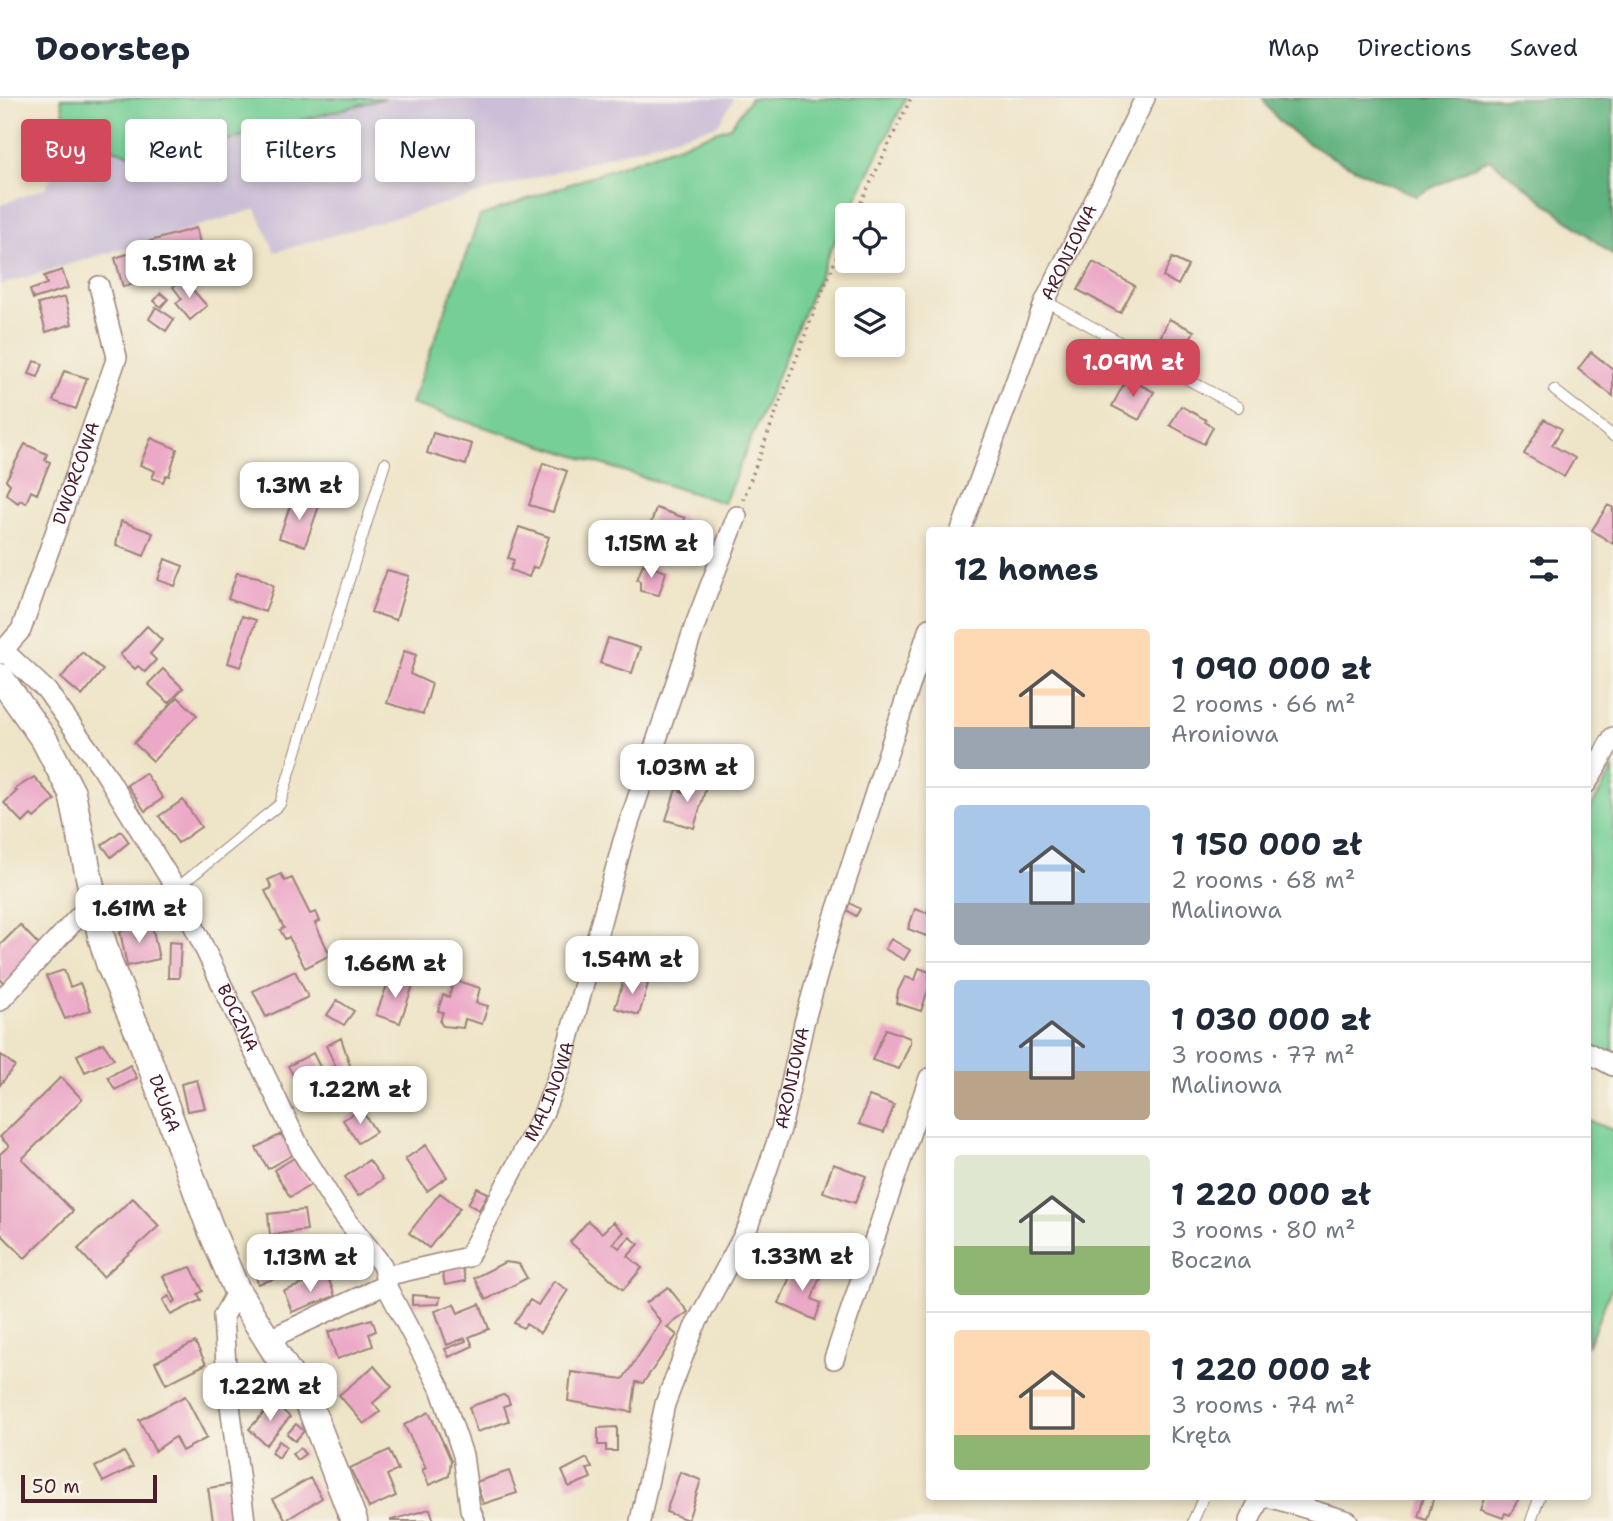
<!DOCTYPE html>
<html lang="en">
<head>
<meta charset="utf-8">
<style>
  body { margin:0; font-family:"Shantell Sans",sans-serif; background:#f2f2f3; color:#1f2937; height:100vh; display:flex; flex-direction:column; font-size:26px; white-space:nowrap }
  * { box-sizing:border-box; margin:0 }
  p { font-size:23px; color:#747a83 }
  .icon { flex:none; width:38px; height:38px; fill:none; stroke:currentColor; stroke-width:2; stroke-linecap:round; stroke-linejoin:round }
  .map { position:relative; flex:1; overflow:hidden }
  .side { position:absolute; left:926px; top:429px; width:665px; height:973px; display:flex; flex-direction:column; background:#fff; border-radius:7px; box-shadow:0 4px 10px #0003 }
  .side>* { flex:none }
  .banner { position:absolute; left:21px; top:21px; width:665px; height:63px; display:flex; gap:14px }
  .buttons { position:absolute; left:835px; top:105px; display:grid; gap:14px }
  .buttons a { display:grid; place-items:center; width:70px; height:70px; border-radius:7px; background:#fff; box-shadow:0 4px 10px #0003; font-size:35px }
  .scale { position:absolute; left:21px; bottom:18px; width:136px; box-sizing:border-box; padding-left:7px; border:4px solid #4a1f2b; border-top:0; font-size:19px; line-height:24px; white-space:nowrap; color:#4a1f2b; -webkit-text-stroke:5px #f7f3e8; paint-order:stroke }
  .price { position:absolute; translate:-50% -60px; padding:0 16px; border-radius:14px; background:#fff; color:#222; font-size:23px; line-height:46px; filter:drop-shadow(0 2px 4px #0008) }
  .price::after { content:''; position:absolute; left:50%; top:42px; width:21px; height:16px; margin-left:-10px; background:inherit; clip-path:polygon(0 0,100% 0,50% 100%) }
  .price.selected { background:#d1495b; color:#fff }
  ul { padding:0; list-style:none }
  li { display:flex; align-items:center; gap:21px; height:175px; padding:0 28px }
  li+li { border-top:2px solid #e0e1e3 }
  li span { display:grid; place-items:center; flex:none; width:196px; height:140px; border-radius:7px; color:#555 }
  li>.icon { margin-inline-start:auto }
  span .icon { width:84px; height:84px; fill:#fffc; stroke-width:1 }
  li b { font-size:30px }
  h2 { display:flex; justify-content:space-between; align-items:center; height:84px; padding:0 28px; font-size:30px }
  .tag { padding:0 24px; border-radius:7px; background:#fff; box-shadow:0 4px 10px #0003; font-size:24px; line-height:63px }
  .tag.selected { background:#d1495b; color:#fff }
  header { display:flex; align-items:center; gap:42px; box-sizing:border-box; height:98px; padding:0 35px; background:#fff; border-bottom:2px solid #e0e1e3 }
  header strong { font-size:33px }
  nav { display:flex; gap:38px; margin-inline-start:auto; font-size:24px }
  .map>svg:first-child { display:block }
</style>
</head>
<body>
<header>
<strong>Doorstep</strong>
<nav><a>Map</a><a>Directions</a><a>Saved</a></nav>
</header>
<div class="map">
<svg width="1613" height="1423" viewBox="0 0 1613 1423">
  <rect width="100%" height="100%" fill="#f7f3e8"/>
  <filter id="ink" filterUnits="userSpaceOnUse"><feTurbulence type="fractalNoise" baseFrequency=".0143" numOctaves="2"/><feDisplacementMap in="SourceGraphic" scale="14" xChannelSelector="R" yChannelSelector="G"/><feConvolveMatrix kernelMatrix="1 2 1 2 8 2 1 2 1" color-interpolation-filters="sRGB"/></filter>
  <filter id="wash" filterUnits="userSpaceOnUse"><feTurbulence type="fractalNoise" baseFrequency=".00686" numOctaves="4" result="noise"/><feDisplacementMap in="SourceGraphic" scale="28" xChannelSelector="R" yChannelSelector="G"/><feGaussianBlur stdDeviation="1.57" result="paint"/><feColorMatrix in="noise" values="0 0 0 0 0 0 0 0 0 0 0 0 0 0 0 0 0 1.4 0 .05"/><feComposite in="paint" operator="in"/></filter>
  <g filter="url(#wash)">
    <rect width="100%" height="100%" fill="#eee4c7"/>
    <path fill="#cabfd7" d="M385 0H734L718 27 275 154 256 111 0 187V107L47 89 67 35 149 63Z"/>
    <path fill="#76cf95" stroke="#607760" stroke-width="2" d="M61 0H385L149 63 67 35Z
      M751 0H906L829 155 724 405 411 306 480 118 730 29Z
      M1613 671V961L1587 947V717Z
      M1587 1022 1613 1032V1186L1587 1249Z"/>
    <path fill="#60b27e" stroke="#556854" stroke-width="2" d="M1263 0H1613V157L1489 61 1416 98C1372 78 1283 45 1263 0Z"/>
    <g id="blocks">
      <path fill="#eca9c7" d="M196 130 200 145 189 149 190 154 143 174 146 182 123 189 115 160 137 153 136 150 148 147 147 144Z
        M1172 160 1188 168 1178 187 1163 179Z
        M1093 164 1135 188 1120 215 1078 192Z
        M62 172 68 190 33 201 30 192 47 186 44 178Z
        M183 181 207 208 190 222 176 205 182 201 173 189Z
        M161 195 168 201 161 209 154 203Z
        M65 199 72 226 46 234 38 206Z
        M156 209 174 221 166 233 149 221Z
        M1169 221 1194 233 1184 253 1159 242Z
        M1591 254 1613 271V298L1578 271Z
        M34 263 43 266 38 279 29 276Z
        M64 273 87 280 76 311 53 303Z
        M1127 280 1154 294 1139 322 1112 308Z
        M1181 308 1206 322 1205 324 1213 329 1204 346 1170 327Z
        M1544 321 1562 331 1552 347 1575 360 1564 379 1524 356Z
        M433 335 472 346 466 367 427 355Z
        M151 340 177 351 169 378 166 377 163 384 152 380 155 373 140 367Z
        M25 346 47 356 45 362 50 364 37 396 31 393 26 405 20 402 18 405 6 396 10 386 6 382Z
        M543 365 567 373 553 414 529 407Z
        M293 399 319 408 305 448 279 440Z
        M1608 407 1613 410V446L1592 432Z
        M656 410 685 420 679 451 646 440Z
        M121 423 153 435 144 458 116 447Z
        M519 429 549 439 538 470 533 469 529 479 510 472 514 462 508 460Z
        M165 461 183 468 175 488 158 482Z
        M643 466 666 474 659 497 640 493V483L637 482Z
        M387 472 409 478 396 522 371 514Z
        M237 475 258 479 274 488 265 514 228 501Z
        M242 518 256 522 241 569 228 565Z
        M147 528 162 542 150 556 156 562 145 574 138 568 135 571 120 557Z
        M608 540 640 550 632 575 600 565Z
        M404 553 416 557 410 576 432 586 423 616 387 605Z
        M82 554 103 572 82 598 61 580Z
        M163 571 183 590 169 605 148 586Z
        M178 599 197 617 153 663 134 645Z
        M145 675 163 700 145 713 127 687Z
        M34 679 55 702 34 720 31 717 23 725 4 705 17 693 15 691Z
        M687 680 707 686 694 730 666 722 676 691 683 694Z
        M183 702 201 729 178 745 159 718Z
        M121 733 129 744 111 759 102 747Z
        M281 776 285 783 292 780 310 816 316 814 320 823 315 825 330 857 305 870 289 839 285 841 280 832 284 830 265 793 272 790 268 782Z
        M157 791 166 809 148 818 139 801Z
        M848 804 860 811 856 818 844 810Z
        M929 809V839L908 831 915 811 927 815Z
        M20 827 40 848 4 885 0 881V847Z
        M152 827 159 861 127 868 120 833Z
        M891 841 910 852 904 862 885 851Z
        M169 844 181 845 179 880H168Z
        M919 870 929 874V889L921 913 896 905 898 893 905 879 915 882Z
        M64 872 70 889 80 885 91 912 65 921 46 878Z
        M295 873 308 899 266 919 253 893Z
        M625 878 648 886 639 917 615 910Z
        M390 879 413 887 400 925 376 917Z
        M454 882 480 890 476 905 488 908 482 926 465 921 463 930 443 928 440 924 443 914 438 913 443 897 449 899Z
        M337 902 354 913 344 927 327 917Z
        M886 931 910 940V946L899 971 872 962Z
        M341 940 350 967 339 975 326 948Z
        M103 945 114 961 85 974 77 957Z
        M313 955 331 991 307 1003 288 968Z
        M0 956 15 968 0 987Z
        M130 967 137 980 115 992 108 979Z
        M61 979 82 1001 22 1061 73 1113 25 1160 0 1135V1056L9 1048 0 1039Z
        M197 982 205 1010 187 1013 181 986Z
        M869 998 894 1007 884 1034 859 1026Z
        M361 1011 376 1034 358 1045 343 1022Z
        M281 1036 294 1056 268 1071 256 1050Z
        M426 1047 447 1079 427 1093 405 1061Z
        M294 1060 311 1087 290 1099 274 1072Z
        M369 1062 383 1081 358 1098 345 1079Z
        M833 1066 866 1078 855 1105 823 1094Z
        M477 1090 488 1095 479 1112 468 1106Z
        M440 1095 460 1110 429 1150 409 1135Z
        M133 1100 159 1128 103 1179 78 1151Z
        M304 1112 307 1132 270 1137 268 1116Z
        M588 1123 602 1135 613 1124 624 1134 613 1145 619 1150 630 1139 639 1146 628 1158 642 1170 623 1192 570 1144Z
        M279 1149 287 1177 258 1186 250 1158Z
        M505 1164 519 1166 527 1180 486 1202 474 1180Z
        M191 1169 203 1193 198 1196 201 1202 171 1217 163 1202 169 1198 173 1205 176 1203 163 1178Z
        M462 1169 466 1183 445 1187 442 1173Z
        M794 1169 820 1178 812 1201 821 1205 815 1222 779 1205Z
        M327 1177 335 1198 292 1214 284 1193Z
        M554 1183 568 1192 540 1235 526 1226 523 1230 514 1225 530 1202 538 1207Z
        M668 1189 688 1214 667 1229 677 1237 643 1285 636 1284 632 1314 568 1303 571 1274 623 1281 661 1224 646 1205Z
        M412 1197 440 1199 439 1206 412 1207Z
        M454 1206 458 1215 480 1206 489 1231 469 1239 473 1248 449 1259 445 1251 466 1243 465 1240 447 1247 435 1213Z
        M372 1221 376 1233 369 1236 373 1248 337 1261 328 1234Z
        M195 1244 206 1266 166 1286 155 1264Z
        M374 1268 392 1289 373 1305 380 1314 364 1326 339 1297Z
        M503 1297 507 1298 510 1306 504 1308 509 1323 477 1334 469 1309Z
        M185 1298 207 1340 182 1353 175 1339 155 1353 139 1322Z
        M274 1304 290 1319 266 1347 249 1331Z
        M429 1314 451 1362 449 1378 429 1387 422 1372 426 1370 404 1327Z
        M296 1326 304 1333 295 1343 287 1336Z
        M617 1329V1353H606V1347H598V1330Z
        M279 1343 286 1348 279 1360 271 1355Z
        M300 1350 305 1356 297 1362 292 1356Z
        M389 1352 398 1372 387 1377 396 1398 369 1410 350 1370Z
        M124 1354 133 1369 103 1384 95 1369Z
        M587 1360 592 1370 587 1371 591 1380 569 1389 562 1373Z
        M509 1373 517 1395 483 1406 476 1384Z
        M680 1374 701 1382 688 1422 666 1414Z
        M310 1380 322 1400 286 1422 273 1401Z
        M234 1386 240 1423H213L208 1390Z
        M1424 1398H1434L1427 1422 1418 1419Z
        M1486 1398H1520L1510 1417 1505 1415 1503 1420 1481 1412Z
        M430 1411 434 1423H391V1422Z"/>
    </g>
  </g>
  <g filter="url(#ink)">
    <use href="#blocks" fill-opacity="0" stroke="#9c8279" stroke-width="2"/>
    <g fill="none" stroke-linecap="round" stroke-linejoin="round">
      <defs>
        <path id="lane" d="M1045 203 1238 309
          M1554 292 1613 338
          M176 791 280 706 385 365
          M1193 1423 1204 1398
          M1531 1423 1540 1398"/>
        <g id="street">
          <path id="s1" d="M961 432 1045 203 1145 0"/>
          <path id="s2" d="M4 553 47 593 104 673 176 791 302 1054 336 1108 382 1167 388 1191 440 1290 463 1357 470 1411 475 1423"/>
          <path id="s3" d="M0 556 21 532 117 259 99 188"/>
          <path d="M1587 685 1613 639"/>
          <path d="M0 903 94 802"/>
          <path d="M1587 954 1613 968"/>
          <path id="s4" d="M385 1178 468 1159 543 1016 561 970 623 743 695 527 737 418"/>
          <path d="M237 1193 223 1218 227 1284 245 1423"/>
          <path d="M267 1242 387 1186"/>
          <path d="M834 1261 929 980"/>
          <path d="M1265 1398 1348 1423"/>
          <path id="s5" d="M640 1423 665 1306 694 1230 748 1129 781 1031 804 925 831 829 929 530"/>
          <path d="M1249 1423 1261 1398"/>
        </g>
        <g id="secondary">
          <path id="s6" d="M0 579 45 643 72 695 101 838 110 868 140 938 209 1127 237 1193 311 1311 354 1423"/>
        </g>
      </defs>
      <use href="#lane" stroke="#9c8279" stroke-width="12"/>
      <use href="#street" stroke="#9c8279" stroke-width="22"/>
      <use href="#secondary" stroke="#9c8279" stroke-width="29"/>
      <path stroke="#9c8279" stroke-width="3.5" stroke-dasharray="2 5" stroke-linecap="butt" d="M855 117 911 0
        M743 402 813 216 847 134"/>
      <use href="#lane" stroke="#fff" stroke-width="10"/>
      <use href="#street" stroke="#fff" stroke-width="19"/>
      <use href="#secondary" stroke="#fff" stroke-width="26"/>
    </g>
  </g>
  <g text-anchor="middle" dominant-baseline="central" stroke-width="6" stroke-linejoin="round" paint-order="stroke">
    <g font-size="18" fill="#4a1f2b" stroke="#f7f3e8">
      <text stroke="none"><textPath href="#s1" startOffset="298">ARONIOWA</textPath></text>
      <text stroke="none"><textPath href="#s3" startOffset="198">DWORCOWA</textPath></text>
      <text stroke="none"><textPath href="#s2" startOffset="438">BOCZNA</textPath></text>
      <text stroke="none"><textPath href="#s5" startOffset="471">ARONIOWA</textPath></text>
      <text stroke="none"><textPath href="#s4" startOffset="270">MALINOWA</textPath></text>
      <text stroke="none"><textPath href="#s6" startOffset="462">DŁUGA</textPath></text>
    </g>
  </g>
</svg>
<div class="buttons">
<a><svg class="icon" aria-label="locate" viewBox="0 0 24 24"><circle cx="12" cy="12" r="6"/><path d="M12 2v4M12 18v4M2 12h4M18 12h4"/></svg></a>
<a><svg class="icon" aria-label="layers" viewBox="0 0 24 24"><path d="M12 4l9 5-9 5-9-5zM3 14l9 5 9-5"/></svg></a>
</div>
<div class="scale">50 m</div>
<b class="price" style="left:189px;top:202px">1.51M zł</b>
<b class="price selected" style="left:1133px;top:301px">1.09M zł</b>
<b class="price" style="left:299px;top:424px">1.3M zł</b>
<b class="price" style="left:651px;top:482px">1.15M zł</b>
<b class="price" style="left:687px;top:706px">1.03M zł</b>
<b class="price" style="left:139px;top:847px">1.61M zł</b>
<b class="price" style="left:632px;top:898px">1.54M zł</b>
<b class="price" style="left:395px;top:902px">1.66M zł</b>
<b class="price" style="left:360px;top:1028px">1.22M zł</b>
<b class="price" style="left:802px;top:1195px">1.33M zł</b>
<b class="price" style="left:310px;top:1196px">1.13M zł</b>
<b class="price" style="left:270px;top:1325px">1.22M zł</b>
<div class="banner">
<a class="tag selected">Buy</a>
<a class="tag">Rent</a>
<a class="tag">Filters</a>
<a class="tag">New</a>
</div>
<section class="side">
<h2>12 homes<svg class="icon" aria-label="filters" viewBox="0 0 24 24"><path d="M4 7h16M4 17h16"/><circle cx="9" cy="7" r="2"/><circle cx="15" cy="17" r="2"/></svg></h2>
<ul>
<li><span style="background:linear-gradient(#ffd9b3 70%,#9aa5b1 0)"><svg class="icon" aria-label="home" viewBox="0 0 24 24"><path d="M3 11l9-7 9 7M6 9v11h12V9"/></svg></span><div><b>1 090 000 zł</b><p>2 rooms · 66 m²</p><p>Aroniowa</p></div></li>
<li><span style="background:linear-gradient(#a9c7e8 70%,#9aa5b1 0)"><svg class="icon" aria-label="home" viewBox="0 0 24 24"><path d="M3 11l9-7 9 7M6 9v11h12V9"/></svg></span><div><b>1 150 000 zł</b><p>2 rooms · 68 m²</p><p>Malinowa</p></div></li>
<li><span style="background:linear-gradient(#a9c7e8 65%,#b9a48a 0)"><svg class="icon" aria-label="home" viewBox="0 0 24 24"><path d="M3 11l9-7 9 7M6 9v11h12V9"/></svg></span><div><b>1 030 000 zł</b><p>3 rooms · 77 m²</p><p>Malinowa</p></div></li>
<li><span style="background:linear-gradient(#dfe7d0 65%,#8fb573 0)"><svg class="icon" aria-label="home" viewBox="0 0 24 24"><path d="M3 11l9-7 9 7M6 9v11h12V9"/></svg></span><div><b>1 220 000 zł</b><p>3 rooms · 80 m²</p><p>Boczna</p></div></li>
<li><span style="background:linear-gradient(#ffd9b3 75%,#8fb573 0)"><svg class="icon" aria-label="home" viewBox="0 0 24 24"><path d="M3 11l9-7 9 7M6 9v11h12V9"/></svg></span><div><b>1 220 000 zł</b><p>3 rooms · 74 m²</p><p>Kręta</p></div></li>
</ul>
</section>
</div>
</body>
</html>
